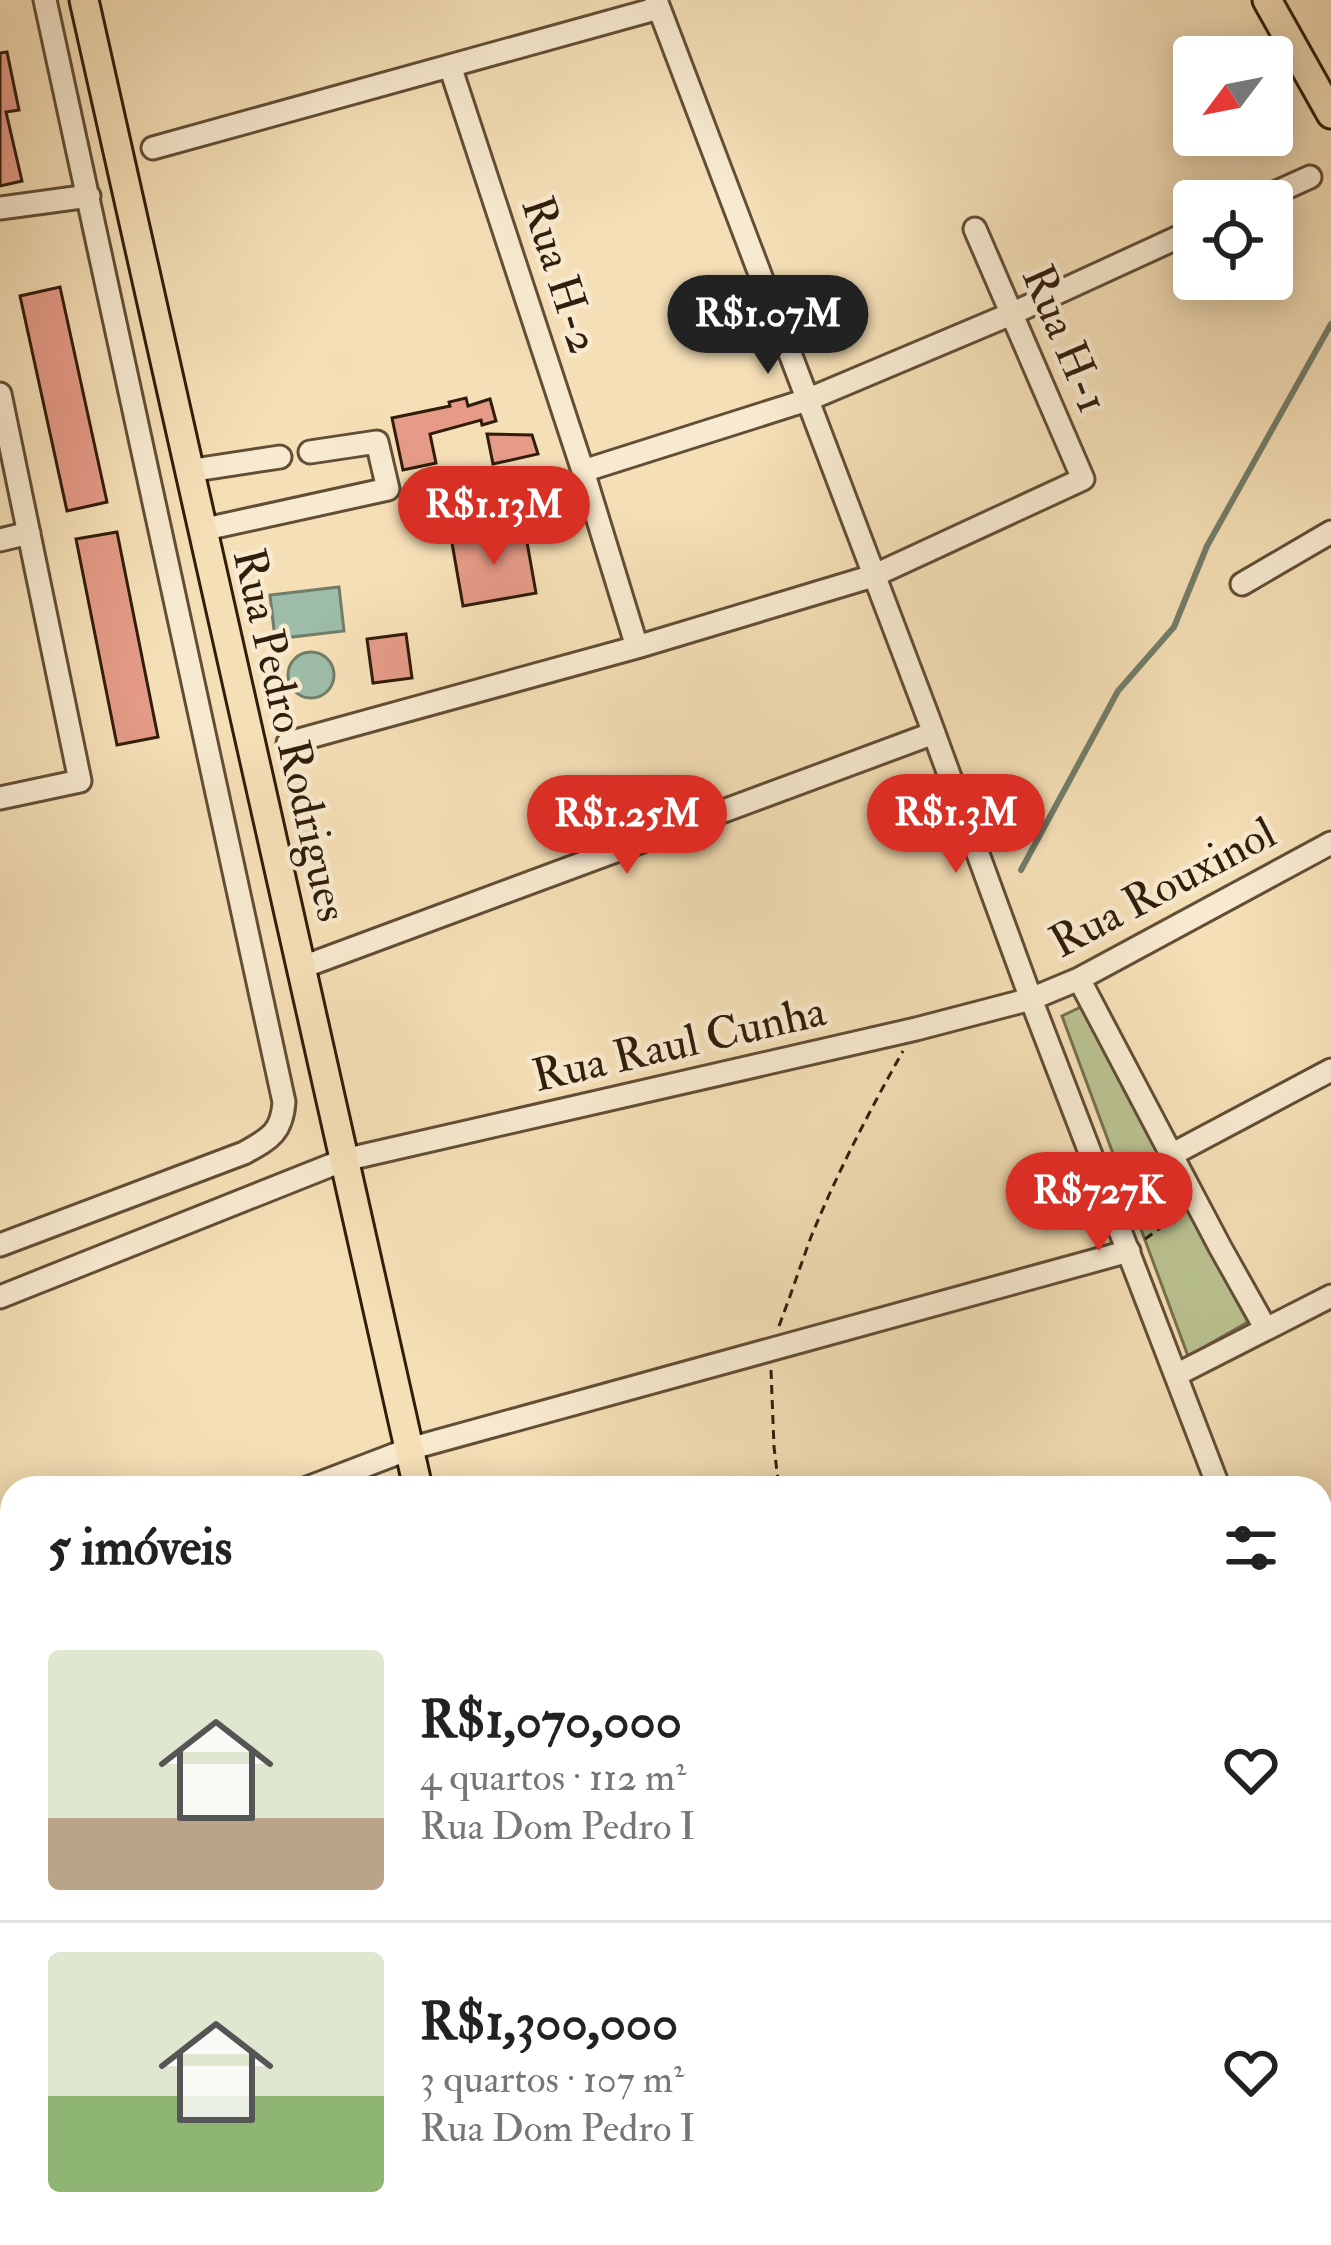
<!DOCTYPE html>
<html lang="pt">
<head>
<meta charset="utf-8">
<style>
  body { margin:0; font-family:"IM FELL Double Pica",serif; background:#f6f6f6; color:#222; height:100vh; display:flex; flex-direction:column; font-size:45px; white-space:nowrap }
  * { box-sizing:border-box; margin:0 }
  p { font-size:39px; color:#767676 }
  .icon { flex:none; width:66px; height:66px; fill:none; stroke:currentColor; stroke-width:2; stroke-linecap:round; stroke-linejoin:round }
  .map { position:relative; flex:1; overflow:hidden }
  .details { position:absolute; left:0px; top:1476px; width:1332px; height:771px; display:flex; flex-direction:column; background:#fff; border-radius:36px 36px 0 0; box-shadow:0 6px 30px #0003 }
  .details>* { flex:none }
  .needle { width:78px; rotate:238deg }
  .tools { position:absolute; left:1173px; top:36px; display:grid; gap:24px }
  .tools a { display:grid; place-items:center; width:120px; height:120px; border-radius:12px; background:#fff; box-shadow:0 6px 30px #0003; font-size:60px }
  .price { position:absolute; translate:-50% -102px; padding:0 27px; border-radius:42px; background:#d93025; color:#fff; font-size:39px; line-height:78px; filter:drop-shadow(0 3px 6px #0008) }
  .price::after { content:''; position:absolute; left:50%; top:72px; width:36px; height:27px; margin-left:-18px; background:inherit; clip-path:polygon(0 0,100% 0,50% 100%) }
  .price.selected { background:#222; color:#fff }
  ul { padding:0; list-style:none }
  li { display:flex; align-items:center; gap:36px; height:300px; padding:0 48px }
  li+li { border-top:3px solid #e0e0e0 }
  li span { display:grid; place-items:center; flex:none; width:336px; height:240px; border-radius:12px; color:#555 }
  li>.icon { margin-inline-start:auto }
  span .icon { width:144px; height:144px; fill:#fffc; stroke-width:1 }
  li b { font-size:51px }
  h2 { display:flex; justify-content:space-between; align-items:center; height:144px; padding:0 48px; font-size:51px }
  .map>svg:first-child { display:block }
</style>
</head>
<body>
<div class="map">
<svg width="1331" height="2245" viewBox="0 0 1331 2245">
  <rect width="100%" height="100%" fill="#f5dfb6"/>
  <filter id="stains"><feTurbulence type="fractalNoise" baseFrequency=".00167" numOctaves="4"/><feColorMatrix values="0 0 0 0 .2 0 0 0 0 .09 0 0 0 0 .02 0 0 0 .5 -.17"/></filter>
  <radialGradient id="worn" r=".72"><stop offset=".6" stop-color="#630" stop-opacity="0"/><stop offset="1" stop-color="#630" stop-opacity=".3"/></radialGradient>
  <path fill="#bac290" stroke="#76704e" stroke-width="3" d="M1081 1007 1248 1322 1188 1356 1062 1016Z"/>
  <path fill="#9dbda8" stroke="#727d69" stroke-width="3" d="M339 587 344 631 275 639 270 595Z
    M288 675a23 23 0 1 1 46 0a23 23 0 1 1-46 0Z"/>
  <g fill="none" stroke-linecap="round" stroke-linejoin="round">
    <path stroke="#727d69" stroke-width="6" d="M1021 870 1118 691 1174 627 1207 546 1331 324"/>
  </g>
  <path fill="#e59b87" stroke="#311d0b" stroke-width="3" d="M7 52 19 110 6 112 22 181 0 186V53Z
    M60 287 107 502 67 511 20 296Z
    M466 398 468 406 490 399 496 421 482 425 481 420 430 434 436 463 403 470 392 418 450 406 449 402Z
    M487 434 532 435 538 454 493 464Z
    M525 531 536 593 463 606 452 543Z
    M117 532 158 737 117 745 76 539Z
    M406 634 412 678 373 683 367 639Z"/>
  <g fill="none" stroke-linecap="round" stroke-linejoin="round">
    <defs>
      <path id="minor" d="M656 0 928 717 1031 999 1219 1488
        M450 66 583 471 637 647
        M153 148 659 8
        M1257 201 1310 177
        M0 208 89 196
        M0 394 80 781 0 798
        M188 471 280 457
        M583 471 807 400 1011 314 1194 230
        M201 530 388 489 377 442 310 452
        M0 540 29 533
        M1242 584 1331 532
        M288 743 637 647 873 576 1083 479 975 229
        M300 968 934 733
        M1079 979 1220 1247 1266 1329
        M1171 1155 1331 1070
        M0 1245 244 1153C269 1139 282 1133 284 1102L45 0
        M0 1297 344 1160 916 1029 1031 999 1079 979 1331 843
        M1176 1375 1331 1296
        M307 1488 409 1449 1129 1251
        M1320 1533 1331 1527
        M0 1605 12 1600
        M1320 1759 1331 1792
        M1320 1820 1331 1817
        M0 1898 12 1893
        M0 2189 12 2185
        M179 2235 181 2245
        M816 2235 818 2245
        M1215 2235 1223 2245
        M1280 2235 1287 2245
        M1008 2245 1055 2235"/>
      <path id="major" d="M84 0 418 1488
        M1267 0 1331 114
        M578 2235 580 2245"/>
    </defs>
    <use href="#minor" stroke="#624e36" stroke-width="27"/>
    <use href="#major" stroke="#311d0b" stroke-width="33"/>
    <path stroke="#311d0b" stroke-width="3" stroke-dasharray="9 6" stroke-linecap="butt" d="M1145 1239 1163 1226 1175 1209
      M779 1326C790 1297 800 1267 811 1237 837 1173 869 1112 903 1051
      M771 1370 774 1447 779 1488"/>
    <use href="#minor" stroke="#f8ead0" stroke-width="21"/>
    <use href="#major" stroke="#f5dfb6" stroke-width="27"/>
  </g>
  <g text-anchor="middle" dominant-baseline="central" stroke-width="9" stroke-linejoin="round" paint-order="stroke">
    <g font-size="45" fill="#311d0b" stroke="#f8ead0">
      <text transform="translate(560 275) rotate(72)">Rua H-2</text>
      <text transform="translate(1065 339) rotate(67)">Rua H-1</text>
      <text transform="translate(290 735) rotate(77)">Rua Pedro Rodrigues</text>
      <text transform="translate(1163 888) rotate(-28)">Rua Rouxinol</text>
      <text transform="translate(679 1044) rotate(-13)">Rua Raul Cunha</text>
    </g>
  </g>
  <rect width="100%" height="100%" filter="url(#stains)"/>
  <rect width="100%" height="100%" fill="url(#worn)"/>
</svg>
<div class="tools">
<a><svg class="needle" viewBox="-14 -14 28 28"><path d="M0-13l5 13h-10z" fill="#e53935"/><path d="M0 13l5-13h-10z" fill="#767676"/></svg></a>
<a><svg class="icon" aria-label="locate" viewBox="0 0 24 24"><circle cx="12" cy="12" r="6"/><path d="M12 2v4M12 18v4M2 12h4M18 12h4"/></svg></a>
</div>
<b class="price selected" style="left:768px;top:377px">R$1.07M</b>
<b class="price" style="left:494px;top:568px">R$1.13M</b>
<b class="price" style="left:956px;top:876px">R$1.3M</b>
<b class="price" style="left:627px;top:877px">R$1.25M</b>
<b class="price" style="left:1099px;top:1254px">R$727K</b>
<section class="details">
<h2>5 imóveis<svg class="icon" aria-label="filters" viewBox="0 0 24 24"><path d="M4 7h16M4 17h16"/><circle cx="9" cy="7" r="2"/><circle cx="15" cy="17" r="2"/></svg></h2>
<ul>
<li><span style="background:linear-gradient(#dfe7d0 70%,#b9a48a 0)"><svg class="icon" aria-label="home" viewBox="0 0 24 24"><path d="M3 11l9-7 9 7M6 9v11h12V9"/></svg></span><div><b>R$1,070,000</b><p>4 quartos · 112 m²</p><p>Rua Dom Pedro I</p></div><svg class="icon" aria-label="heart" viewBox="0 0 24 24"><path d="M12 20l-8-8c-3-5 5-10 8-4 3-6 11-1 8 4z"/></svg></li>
<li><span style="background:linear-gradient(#dfe7d0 60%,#8fb573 0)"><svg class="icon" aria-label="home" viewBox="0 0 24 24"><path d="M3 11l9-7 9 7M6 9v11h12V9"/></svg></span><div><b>R$1,300,000</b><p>3 quartos · 107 m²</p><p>Rua Dom Pedro I</p></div><svg class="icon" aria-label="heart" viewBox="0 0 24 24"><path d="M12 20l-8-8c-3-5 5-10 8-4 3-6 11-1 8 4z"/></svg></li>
</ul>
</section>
</div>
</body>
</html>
